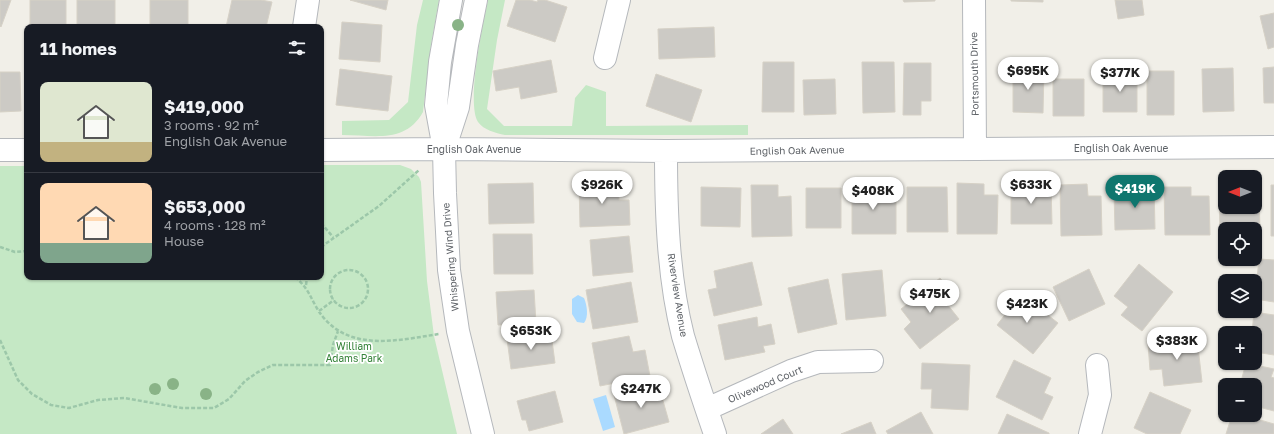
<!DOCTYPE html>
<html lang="en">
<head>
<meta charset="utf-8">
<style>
  body { margin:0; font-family:"Golos Text",sans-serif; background:#20242c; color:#f1f3f6; height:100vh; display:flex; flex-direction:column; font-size:15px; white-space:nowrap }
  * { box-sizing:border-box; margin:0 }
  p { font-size:13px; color:#9ea1a6 }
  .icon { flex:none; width:22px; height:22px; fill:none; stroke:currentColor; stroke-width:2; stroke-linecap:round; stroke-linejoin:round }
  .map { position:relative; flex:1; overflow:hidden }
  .sheet { position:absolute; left:24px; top:24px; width:300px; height:256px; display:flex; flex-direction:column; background:#171b24; border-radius:8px; box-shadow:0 1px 3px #0004 }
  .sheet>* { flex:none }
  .needle { width:26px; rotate:270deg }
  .controls { position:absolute; left:1218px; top:170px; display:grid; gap:8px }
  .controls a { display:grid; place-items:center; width:44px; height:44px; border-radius:8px; background:#171b24; box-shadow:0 1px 3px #0004; font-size:20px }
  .price { position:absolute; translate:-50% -34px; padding:0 9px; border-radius:14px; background:#fff; color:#222; font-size:13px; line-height:26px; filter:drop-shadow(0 1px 2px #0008) }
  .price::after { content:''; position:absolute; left:50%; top:24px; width:12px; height:9px; margin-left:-6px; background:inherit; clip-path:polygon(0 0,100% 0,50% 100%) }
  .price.current { background:#0f766e; color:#fff }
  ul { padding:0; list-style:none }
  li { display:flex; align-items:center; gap:12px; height:100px; padding:0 16px }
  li+li { border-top:1px solid #363941 }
  li span { display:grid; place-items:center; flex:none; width:112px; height:80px; border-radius:8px; color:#555 }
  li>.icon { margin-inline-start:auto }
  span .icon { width:48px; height:48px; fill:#fffc; stroke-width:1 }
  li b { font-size:17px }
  h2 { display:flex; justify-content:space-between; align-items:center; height:48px; padding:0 16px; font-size:17px }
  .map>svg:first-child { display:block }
</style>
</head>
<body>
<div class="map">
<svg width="1274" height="434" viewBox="0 0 1274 434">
  <rect width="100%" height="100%" fill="#f1efe8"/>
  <path fill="#c5e8c5" d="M423 0H439L431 45 423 112C405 144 374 135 342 135V121L389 120 408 102 417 25Z
    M488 0H505L497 40 487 109 504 126H572L575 98 586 85 606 92V126L748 125V135H505C495 133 484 130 478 122 466 103 483 23 488 0Z
    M321 165H400L411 169 419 177 421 182 427 281 434 336 457 434H0V166H27V277H321Z"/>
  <path fill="#aadaff" d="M578 295 584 298C587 305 589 317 584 323L577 322 572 314V299Z
    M606 395 615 427 603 431 593 399Z"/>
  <path fill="#cccac5" stroke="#d6d1c6" d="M0 0H11L1 27 0 26Z
    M30 0H66V27H30Z
    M77 0H115V26H77Z
    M150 0H188V27H150Z
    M232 0H261L272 2 266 27H226Z
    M350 0H388L386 10Z
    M516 0H530L537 2 538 0H545L567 7 555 42 507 26Z
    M903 0H935V1L904 2Z
    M1011 0H1043V2L1011 1Z
    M1115 0H1142L1144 15 1118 19Z
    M1274 13V47L1268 49 1260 16Z
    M342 22 382 25 380 62 339 59Z
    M714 27 715 57 659 59 658 29Z
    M551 60 557 92 521 99 519 87 496 91 493 71Z
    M763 62H794V112H762Z
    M862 62H894L895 112 863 113Z
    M904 63H931V101H921V115H903Z
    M1274 67V103H1264L1263 68Z
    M1233 68 1234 111 1203 112 1202 69Z
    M340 69 392 76 388 111 336 105Z
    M1013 69H1044L1043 113 1013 112Z
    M1147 71H1174V115H1147Z
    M0 72H20L21 111 0 112Z
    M1103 73 1137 74V112H1103Z
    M656 74 702 90 691 122 646 106Z
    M835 79 836 114 804 115 803 80Z
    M1053 79H1084V116H1053Z
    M618 181 619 200H629L630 225 580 227 579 182Z
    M533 183 534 223 489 224 488 184Z
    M957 183 984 184V195H998L997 234H957Z
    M1219 183H1225V207H1255V188H1259L1260 233H1255V229H1225V234H1220Z
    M1087 184 1088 196H1101L1102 235 1061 236 1060 185Z
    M751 185H778V197L791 196 792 236 752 237Z
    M852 185H878V195L896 194V234H852Z
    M1154 185 1155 229 1115 230 1114 192H1128V186Z
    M1271 185H1274V236H1271Z
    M1051 186 1052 224H1011V187Z
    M701 187 741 188 740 227 701 226Z
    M907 187H947L948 232H907Z
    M1164 187H1191V196H1209L1210 235H1165Z
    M806 188H841V228H806Z
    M493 234H532L533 274H494Z
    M629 236 633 272 593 276 590 240Z
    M1259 259 1274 260V302L1255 299Z
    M752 262 762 305 714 316 708 290 717 288 714 271Z
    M1139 264 1173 292 1142 331 1121 315 1128 307 1114 296Z
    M1089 269 1105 304 1069 321 1053 287Z
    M882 270 886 316 846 320 842 274Z
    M940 278 955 297 947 304 959 319 920 349 904 329 911 322 901 309Z
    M828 279 837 324 798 333 788 288Z
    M631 282 638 322 593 329 586 290Z
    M534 290 536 323 498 325 496 292Z
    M1021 294 1058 323 1033 354 997 325Z
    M1254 312 1274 315V355L1255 352V333H1252Z
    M757 317 758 327 771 324 775 344 763 346 765 352 725 360 718 325Z
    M551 333 555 363 511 369 507 339Z
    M629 336 633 352 645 350 650 376 600 386 592 343Z
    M1197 338 1202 382 1164 386 1162 369 1150 370 1148 344Z
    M1014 360 1051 378 1044 393 1053 397 1042 420 996 397Z
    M922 363 970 365 968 410 931 408 932 389H921Z
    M1246 363 1274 369 1271 377 1274 378V411L1255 406V385H1240Z
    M658 383 669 422 624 434 614 395Z
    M555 391 563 422 529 431 526 420H522L517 401Z
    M1150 392 1191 410 1180 434H1147L1134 428Z
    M921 412 933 434H888L886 431Z
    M1007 414 1049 433V434H998Z
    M1232 415H1243L1274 424V434H1226Z
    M783 419 793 434H761Z
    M871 422 876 434H841Z"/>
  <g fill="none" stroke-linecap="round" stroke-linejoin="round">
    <defs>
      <path id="minor" d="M451 0 440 62 436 105 444 149 445 193 449 270 458 331 483 434
        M974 0 975 148
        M304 27 308 0
        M605 58 619 0
        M445 147 458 107 467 45 476 0
        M0 150H27
        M321 150 444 149 666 151 1274 147
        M666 151C666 211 668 277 683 336 693 369 704 402 715 434
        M707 409 791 371 818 362 872 361
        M1090 434 1100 395 1097 365"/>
    </defs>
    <use href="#minor" stroke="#b5b8bc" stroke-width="24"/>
    <path stroke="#9cc7a9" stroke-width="2.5" stroke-dasharray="4 2" stroke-linecap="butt" d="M321 223 333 237
      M0 247 15 252 27 251
      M321 247 379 206 419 170
      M330 289a19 19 0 1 1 38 0a19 19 0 1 1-38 0Z
      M295 277C311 290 311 302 323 317 352 352 399 340 439 334
      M306 285 307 277
      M319 311 334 300
      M0 340 18 380 32 394 51 405 69 408 98 400 124 398 182 408H214L229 399 245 381 258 372 273 365H330L333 345 338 331"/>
    <use href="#minor" stroke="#fff" stroke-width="22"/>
  </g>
  <g fill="#89b387">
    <circle cx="458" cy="25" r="6"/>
    <circle cx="173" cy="384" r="6"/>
    <circle cx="155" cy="389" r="6"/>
    <circle cx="206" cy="394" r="6"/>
  </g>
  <g text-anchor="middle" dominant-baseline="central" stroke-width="3.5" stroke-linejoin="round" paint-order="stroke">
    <g font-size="10" fill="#5f6368" stroke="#fff">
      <text transform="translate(974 74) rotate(-91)">Portsmouth Drive</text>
      <text x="1121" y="148">English Oak Avenue</text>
      <text x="474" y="149">English Oak Avenue</text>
      <text transform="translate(797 150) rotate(-1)">English Oak Avenue</text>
      <text transform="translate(450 257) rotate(-95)">Whispering Wind Drive</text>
      <text transform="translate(678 295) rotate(81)">Riverview Avenue</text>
      <text transform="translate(765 384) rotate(-23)">Olivewood Court</text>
    </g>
    <g font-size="10" fill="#348238" stroke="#fff">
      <text x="354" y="346">William<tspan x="354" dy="12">Adams Park</tspan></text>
    </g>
  </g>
</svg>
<div class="controls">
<a><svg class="needle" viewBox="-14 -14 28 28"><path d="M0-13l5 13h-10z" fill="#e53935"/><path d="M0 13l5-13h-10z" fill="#9ea1a6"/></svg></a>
<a><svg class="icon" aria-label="locate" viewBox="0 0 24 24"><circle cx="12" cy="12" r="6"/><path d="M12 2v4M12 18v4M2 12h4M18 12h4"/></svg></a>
<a><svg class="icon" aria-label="layers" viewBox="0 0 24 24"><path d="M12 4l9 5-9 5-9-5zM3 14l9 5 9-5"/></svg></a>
<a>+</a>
<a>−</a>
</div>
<b class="price" style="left:1028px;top:91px">$695K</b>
<b class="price" style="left:1120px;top:93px">$377K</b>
<b class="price" style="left:602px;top:205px">$926K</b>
<b class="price" style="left:1031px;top:205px">$633K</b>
<b class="price current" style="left:1135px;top:209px">$419K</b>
<b class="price" style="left:873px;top:211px">$408K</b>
<b class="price" style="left:930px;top:314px">$475K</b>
<b class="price" style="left:1027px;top:324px">$423K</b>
<b class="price" style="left:531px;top:351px">$653K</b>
<b class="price" style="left:1177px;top:361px">$383K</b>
<b class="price" style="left:641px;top:409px">$247K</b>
<section class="sheet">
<h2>11 homes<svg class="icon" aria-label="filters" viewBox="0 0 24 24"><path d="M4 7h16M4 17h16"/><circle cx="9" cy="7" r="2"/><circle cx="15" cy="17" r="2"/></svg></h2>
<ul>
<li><span style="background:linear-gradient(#dfe7d0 75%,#c2b280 0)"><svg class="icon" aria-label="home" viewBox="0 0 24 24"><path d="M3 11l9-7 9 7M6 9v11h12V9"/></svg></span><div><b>$419,000</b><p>3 rooms · 92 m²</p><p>English Oak Avenue</p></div></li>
<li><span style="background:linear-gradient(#ffd9b3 75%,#7fa58c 0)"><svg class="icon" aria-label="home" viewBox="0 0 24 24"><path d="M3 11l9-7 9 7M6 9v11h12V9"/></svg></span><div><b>$653,000</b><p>4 rooms · 128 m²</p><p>House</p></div></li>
</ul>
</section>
</div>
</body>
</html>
